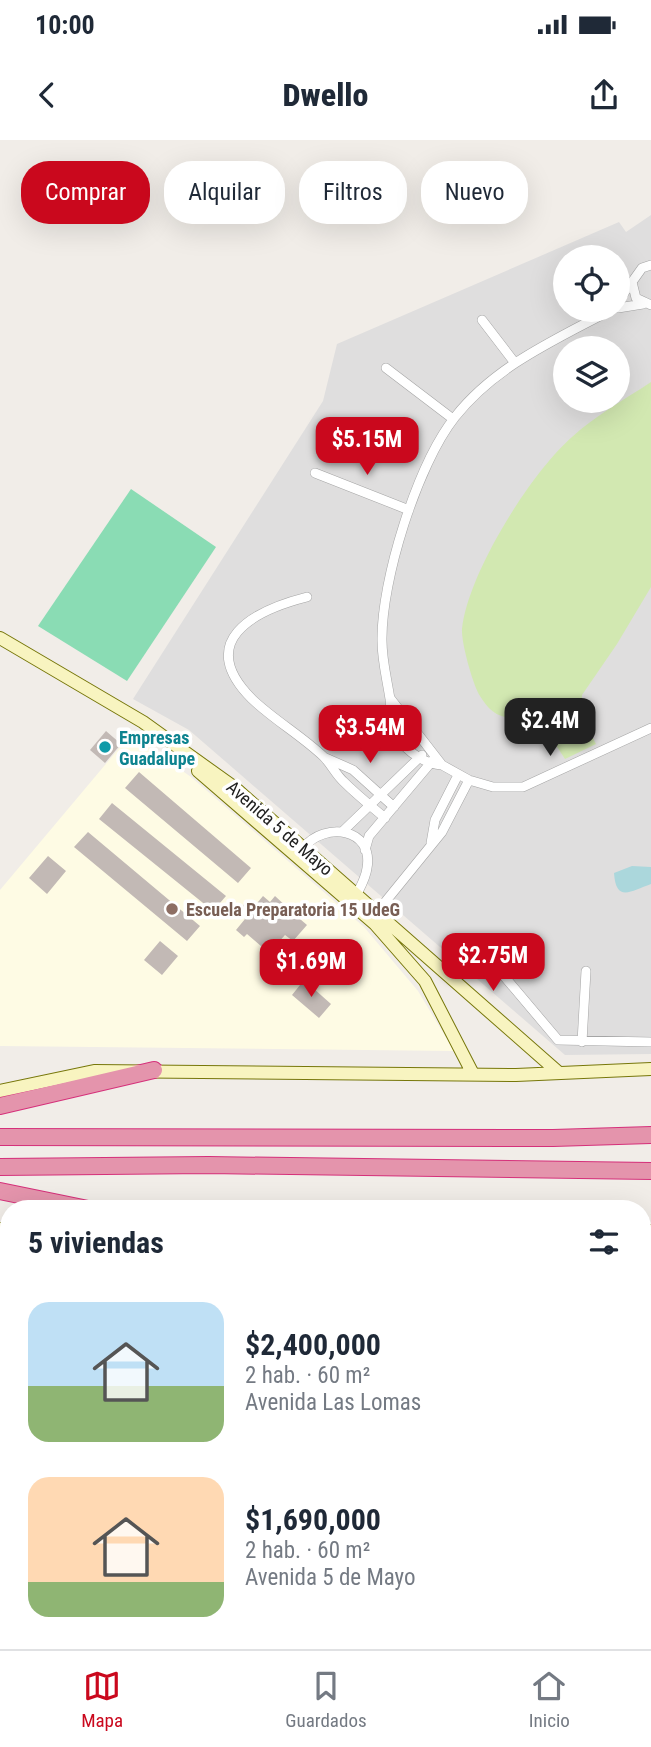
<!DOCTYPE html>
<html lang="es">
<head>
<meta charset="utf-8">
<style>
  body { margin:0; font-family:"Roboto Condensed",sans-serif; background:#f2f2f3; color:#1f2937; height:100vh; display:flex; flex-direction:column; font-size:26px; white-space:nowrap }
  * { box-sizing:border-box; margin:0 }
  p { font-size:23px; color:#747a83 }
  .icon { flex:none; width:38px; height:38px; fill:none; stroke:currentColor; stroke-width:2; stroke-linecap:round; stroke-linejoin:round }
  .map { position:relative; flex:1; overflow:hidden }
  .panel { position:absolute; left:0px; top:1060px; width:651px; height:450px; display:flex; flex-direction:column; background:#fff; border-radius:28px 28px 0 0; box-shadow:0 7px 28px #0002 }
  .panel>* { flex:none }
  .guide { position:absolute; left:21px; top:21px; width:609px; height:63px; display:flex; gap:14px }
  .tools { position:absolute; left:553px; top:105px; display:grid; gap:14px }
  .tools a { display:grid; place-items:center; width:77px; height:77px; border-radius:50%; background:#fff; box-shadow:0 7px 28px #0002; font-size:35px }
  .price { position:absolute; translate:-50% -60px; padding:0 16px; border-radius:14px; background:#ca081d; color:#fff; font-size:23px; line-height:46px; filter:drop-shadow(0 2px 4px #0008) }
  .price::after { content:''; position:absolute; left:50%; top:42px; width:21px; height:16px; margin-left:-10px; background:inherit; clip-path:polygon(0 0,100% 0,50% 100%) }
  .price.on { background:#222; color:#fff }
  ul { padding:0; list-style:none }
  li { display:flex; align-items:center; gap:21px; height:175px; padding:0 28px }
  li span { display:grid; place-items:center; flex:none; width:196px; height:140px; border-radius:21px; color:#555 }
  li>.icon { margin-inline-start:auto }
  span .icon { width:84px; height:84px; fill:#fffc; stroke-width:1 }
  li b { font-size:30px }
  h2 { display:flex; justify-content:space-between; align-items:center; height:84px; padding:0 28px; font-size:30px }
  .chip { padding:0 24px; border-radius:28px; background:#fff; box-shadow:0 7px 28px #0002; font-size:24px; line-height:63px }
  .chip.on { background:#ca081d; color:#fff }
  .status { display:flex; justify-content:space-between; align-items:center; height:49px; padding:0 35px; background:#fff; direction:ltr }
  .status svg { height:19px; fill:currentColor }
  header { display:flex; justify-content:space-between; align-items:center; height:91px; padding:0 28px; background:#fff; font-size:32px; font-weight:800 }
  .tab-bar { display:flex; justify-content:space-around; align-items:center; height:98px; border-top:2px solid #e0e1e3; background:#fff; font-size:19px; color:#747a83 }
  .tab-bar a { display:grid; justify-items:center; gap:4px }
  .tab-bar .on { color:#ca081d }
  .map>svg:first-child { display:block }
</style>
</head>
<body>
<div class="status"><b>10:00</b><svg viewBox="0 0 49 12"><path d="M0 12V9h3v3zM5 12V6h3v6zM10 12V3h3v9zM15 12V0h3v12zM26 1h20v11H26zM47 4h2v5h-2z"/></svg></div>
<header><svg class="icon" aria-label="back" viewBox="0 0 24 24"><path d="M15 5l-7 7 7 7"/></svg>Dwello<svg class="icon" aria-label="share" viewBox="0 0 24 24"><path d="M12 15V3M7 8l5-5 5 5M5 13v7h14v-7"/></svg></header>
<div class="map">
<svg width="651" height="1509" viewBox="0 0 651 1509">
  <rect width="100%" height="100%" fill="#f1ede8"/>
  <path fill="#dfdede" fill-rule="evenodd" d="M651 75V914L565 915 189 590 133 559 323 261 337 204 619 82 626 92ZM565 117H618V170H565ZM565 208H618V261H565Z
    M642 1107H651V1295L642 1292Z"/>
  <path fill="#fefbe4" d="M131 594 191 637 364 787 418 851 454 911 0 906V750Z"/>
  <path fill="#d2e8b1" d="M651 242V447L617 504 582 555 581 576 596 604 565 619C558 608 546 589 533 584 509 574 497 584 480 556 473 545 461 502 462 489 468 433 530 334 572 297 596 275 624 260 651 242Z"/>
  <path fill="#8adcb4" d="M131 349 216 407 127 541 38 486Z"/>
  <path fill="#abd7dc" d="M632 726 651 727V744C631 751 616 763 614 733Z"/>
  <path fill="#c2b9b5" d="M106 591 121 604 105 623 90 610Z
    M139 632 251 728 238 743 125 648Z
    M112 663 226 756 213 771 99 679Z
    M88 692 200 786 187 801 74 707Z
    M48 716 66 731 47 754 29 738Z
    M263 756 270 762 275 756 289 769 294 763 305 772 300 779 307 785 293 801 285 795 269 813 247 794 244 797 236 790 245 779 238 772 245 763 252 769Z
    M160 801 178 816 162 835 144 820Z
    M304 840 331 864 319 878 292 855Z"/>
  <g fill="none" stroke-linecap="round" stroke-linejoin="round">
    <defs>
      <path id="minor" d="M651 125 642 128 632 142 636 158 651 165
        M618 161 632 142
        M618 168 643 164
        M482 180 515 223
        M386 228 453 279
        M315 333 409 370
        M307 457C252 471 195 502 252 559 274 580 302 596 324 617 331 624 336 635 344 642 357 655 371 666 385 678
        M390 558 442 625 469 640 493 647H523L651 588
        M326 618 353 630 394 667
        M442 625C422 624 398 606 391 585 389 578 391 567 390 559 387 539 382 521 382 501 381 441 417 325 455 277 495 226 555 200 611 170
        M343 691 422 615
        M431 703 435 680 458 635
        M303 708C325 681 374 688 367 728 366 737 361 746 357 754
        M365 710 369 696 433 620
        M377 772 442 692 469 640
        M498 829 558 900 651 902
        M582 902 586 831"/>
      <path id="tertiary" d="M0 1219 9 1225
        M642 1301 651 1304
        M642 1314 651 1317"/>
      <path id="secondary" d="M0 498 143 582 235 648 558 932
        M198 631 375 784 425 841 473 934
        M0 951 94 931 516 935 651 929
        M0 1089H9
        M642 1091H651"/>
      <path id="motorway" d="M0 966 154 930
        M0 997 553 998 651 995
        M0 1027 209 1025 651 1031
        M0 1051 88 1069"/>
    </defs>
    <use href="#minor" stroke="#a5a5a5" stroke-width="10"/>
    <use href="#tertiary" stroke="#a5a5a5" stroke-width="12"/>
    <use href="#secondary" stroke="#77770a" stroke-width="14"/>
    <use href="#motorway" stroke="#d5307a" stroke-width="18"/>
    <use href="#minor" stroke="#fff" stroke-width="9"/>
    <use href="#tertiary" stroke="#fff" stroke-width="10"/>
    <use href="#secondary" stroke="#f8f4c0" stroke-width="12"/>
    <use href="#motorway" stroke="#e494ac" stroke-width="16"/>
  </g>
  <circle fill="#0f9aa8" stroke="#fff" stroke-width="2.5" cx="105" cy="607" r="7"/>
  <circle fill="#8d6e63" stroke="#fff" stroke-width="2.5" cx="172" cy="769" r="7"/>
  <g text-anchor="middle" dominant-baseline="central" stroke-width="7" stroke-linejoin="round" paint-order="stroke">
    <g font-size="18" font-weight="bold" fill="#0d838f" stroke="#fff" text-anchor="start">
      <text x="119" y="597">Empresas<tspan x="119" dy="21">Guadalupe</tspan></text>
    </g>
    <g font-size="18" fill="#212121" stroke="#fff">
      <text transform="translate(280 688) rotate(41)">Avenida 5 de Mayo</text>
    </g>
    <g font-size="18" font-weight="bold" fill="#785e54" stroke="#fff" text-anchor="start">
      <text x="186" y="769">Escuela Preparatoria 15 UdeG</text>
    </g>
  </g>
</svg>
<div class="tools">
<a><svg class="icon" aria-label="locate" viewBox="0 0 24 24"><circle cx="12" cy="12" r="6"/><path d="M12 2v4M12 18v4M2 12h4M18 12h4"/></svg></a>
<a><svg class="icon" aria-label="layers" viewBox="0 0 24 24"><path d="M12 4l9 5-9 5-9-5zM3 14l9 5 9-5"/></svg></a>
</div>
<b class="price" style="left:367px;top:337px">$5.15M</b>
<b class="price on" style="left:550px;top:618px">$2.4M</b>
<b class="price" style="left:370px;top:625px">$3.54M</b>
<b class="price" style="left:493px;top:853px">$2.75M</b>
<b class="price" style="left:311px;top:859px">$1.69M</b>
<div class="guide">
<a class="chip on">Comprar</a>
<a class="chip">Alquilar</a>
<a class="chip">Filtros</a>
<a class="chip">Nuevo</a>
</div>
<section class="panel">
<h2>5 viviendas<svg class="icon" aria-label="filters" viewBox="0 0 24 24"><path d="M4 7h16M4 17h16"/><circle cx="9" cy="7" r="2"/><circle cx="15" cy="17" r="2"/></svg></h2>
<ul>
<li><span style="background:linear-gradient(#bfe0f5 60%,#8fb573 0)"><svg class="icon" aria-label="home" viewBox="0 0 24 24"><path d="M3 11l9-7 9 7M6 9v11h12V9"/></svg></span><div><b>$2,400,000</b><p>2 hab. · 60 m²</p><p>Avenida Las Lomas</p></div></li>
<li><span style="background:linear-gradient(#ffd9b3 75%,#8fb573 0)"><svg class="icon" aria-label="home" viewBox="0 0 24 24"><path d="M3 11l9-7 9 7M6 9v11h12V9"/></svg></span><div><b>$1,690,000</b><p>2 hab. · 60 m²</p><p>Avenida 5 de Mayo</p></div></li>
</ul>
</section>
</div>
<nav class="tab-bar">
<a class="on"><svg class="icon" aria-label="map" viewBox="0 0 24 24"><path d="M3 6l6-2 6 2 6-2v14l-6 2-6-2-6 2zM9 4v14M15 6v14"/></svg>Mapa</a>
<a><svg class="icon" aria-label="saved" viewBox="0 0 24 24"><path d="M7 4h10v16l-5-4-5 4z"/></svg>Guardados</a>
<a><svg class="icon" aria-label="home" viewBox="0 0 24 24"><path d="M3 11l9-7 9 7M6 9v11h12V9"/></svg>Inicio</a>
</nav>
</body>
</html>
